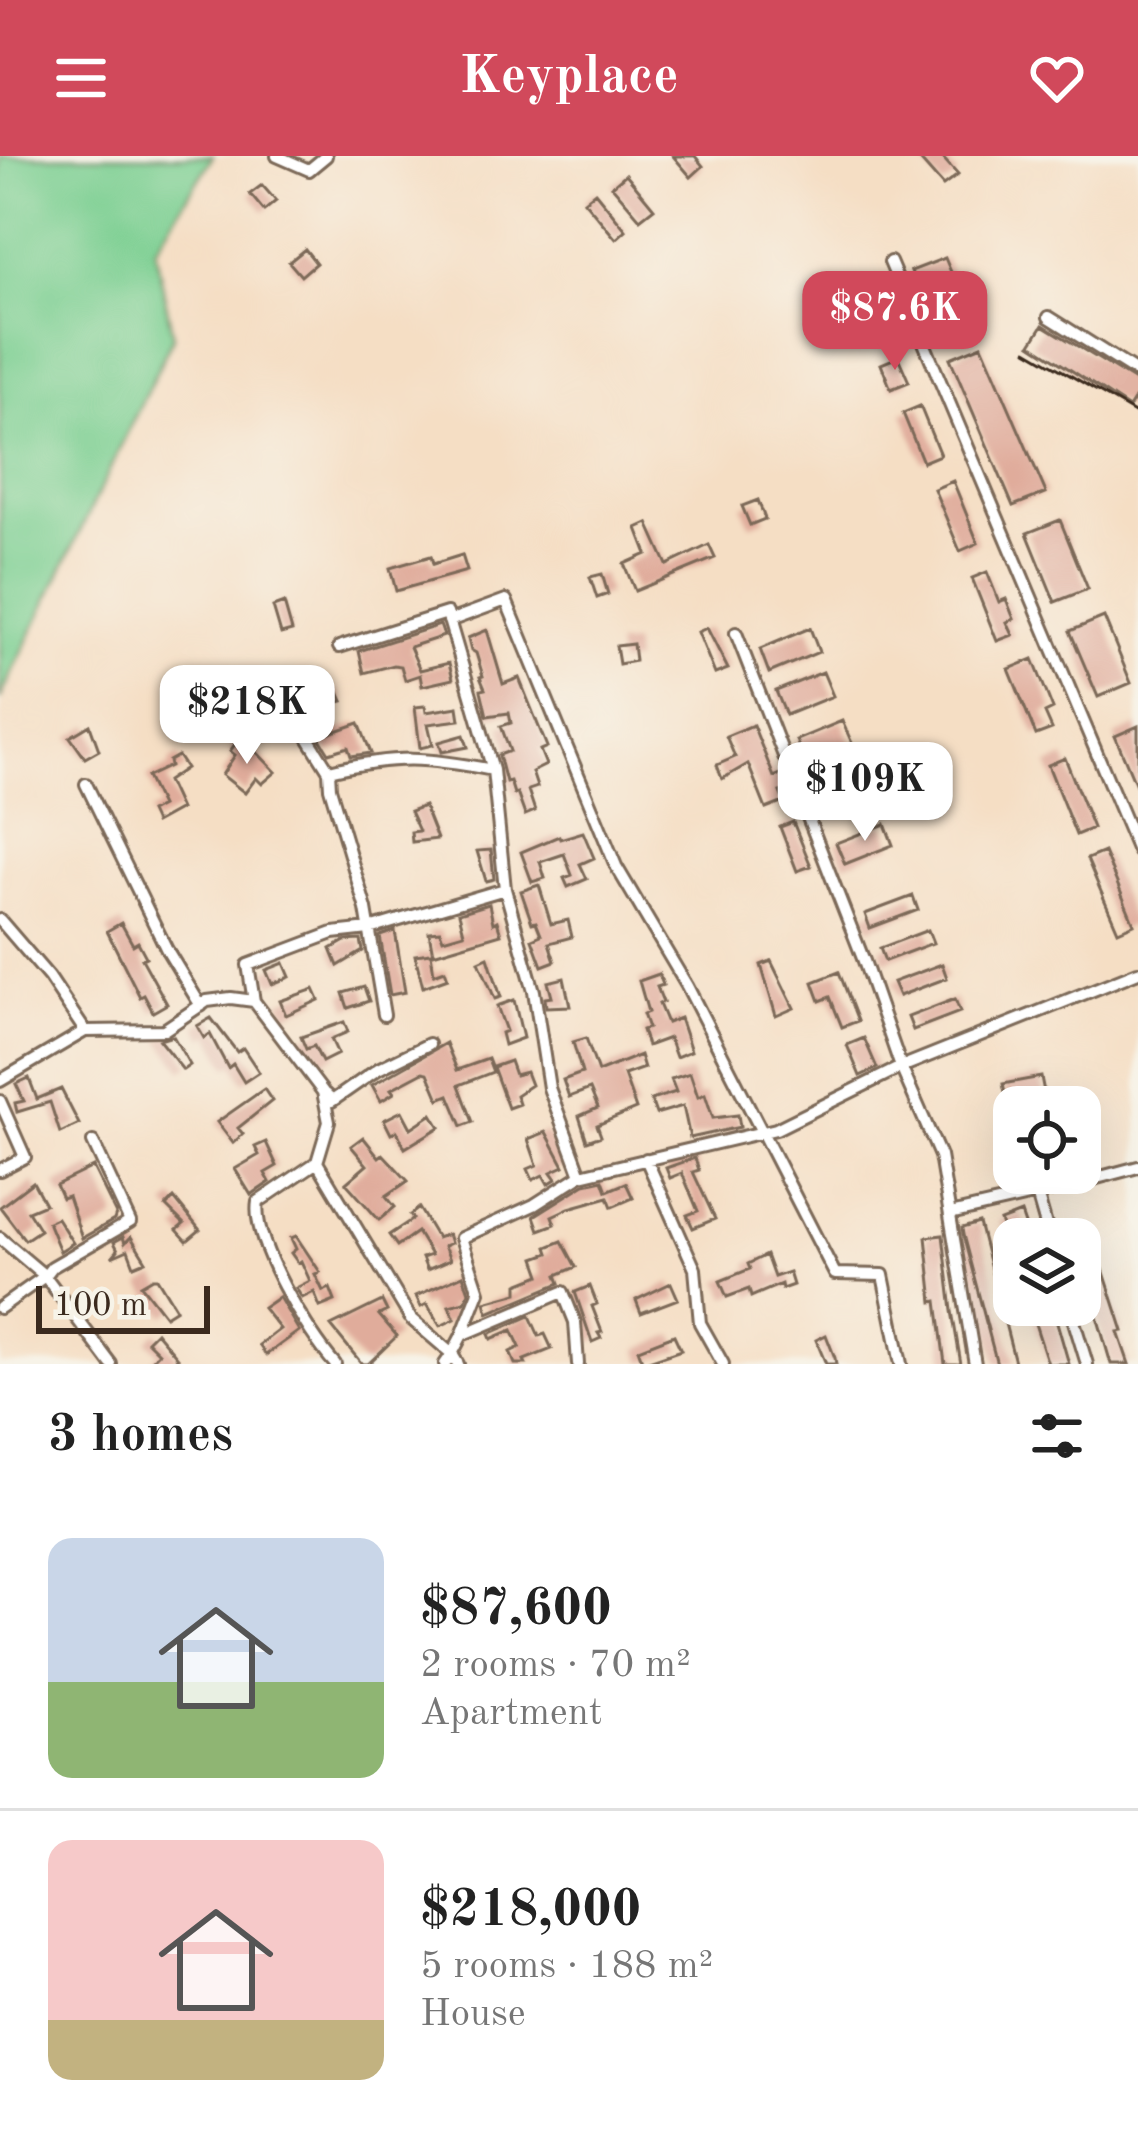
<!DOCTYPE html>
<html lang="en">
<head>
<meta charset="utf-8">
<style>
  body { margin:0; font-family:"Old Standard TT",serif; background:#f6f6f6; color:#222; height:100vh; display:flex; flex-direction:column; font-size:45px; white-space:nowrap }
  * { box-sizing:border-box; margin:0 }
  p { font-size:39px; color:#767676 }
  .icon { flex:none; width:66px; height:66px; fill:none; stroke:currentColor; stroke-width:2; stroke-linecap:round; stroke-linejoin:round }
  .map { position:relative; height:1208px; overflow:hidden }
  .drawer { display:flex; flex-direction:column; background:#fff; flex:1 }
  .drawer>* { flex:none }
  .fabs { position:absolute; left:993px; top:930px; display:grid; gap:24px }
  .fabs a { display:grid; place-items:center; width:108px; height:108px; border-radius:24px; background:#fff; box-shadow:0 12px 48px #0002; font-size:60px }
  .scale { position:absolute; left:36px; bottom:30px; width:174px; box-sizing:border-box; padding-left:12px; border:6px solid #3b2a1e; border-top:0; font-size:33px; line-height:42px; white-space:nowrap; color:#3b2a1e; -webkit-text-stroke:9px #f7f3e8; paint-order:stroke }
  .price { position:absolute; translate:-50% -102px; padding:0 27px; border-radius:24px; background:#fff; color:#222; font-size:39px; line-height:78px; filter:drop-shadow(0 3px 6px #0008) }
  .price::after { content:''; position:absolute; left:50%; top:72px; width:36px; height:27px; margin-left:-18px; background:inherit; clip-path:polygon(0 0,100% 0,50% 100%) }
  .price.selected { background:#d1495b; color:#fff }
  ul { padding:0; list-style:none }
  li { display:flex; align-items:center; gap:36px; height:300px; padding:0 48px }
  li+li { border-top:3px solid #e0e0e0 }
  li span { display:grid; place-items:center; flex:none; width:336px; height:240px; border-radius:24px; color:#555 }
  li>.icon { margin-inline-start:auto }
  span .icon { width:144px; height:144px; fill:#fffc; stroke-width:1 }
  li b { font-size:51px }
  h2 { display:flex; justify-content:space-between; align-items:center; height:144px; padding:0 48px; font-size:51px }
  header { display:flex; justify-content:space-between; align-items:center; height:156px; padding:0 48px; background:#d1495b; color:#fff; font-size:54px; font-weight:800 }
  .map>svg:first-child { display:block }
</style>
</head>
<body>
<header><svg class="icon" aria-label="menu" viewBox="0 0 24 24"><path d="M4 6h16M4 12h16M4 18h16"/></svg>Keyplace<svg class="icon" aria-label="heart" viewBox="0 0 24 24"><path d="M12 20l-8-8c-3-5 5-10 8-4 3-6 11-1 8 4z"/></svg></header>
<div class="map">
<svg width="1138" height="1208" viewBox="0 0 1138 1208">
  <rect width="100%" height="100%" fill="#f7f3e8"/>
  <filter id="ink" filterUnits="userSpaceOnUse"><feTurbulence type="fractalNoise" baseFrequency=".00833" numOctaves="2"/><feDisplacementMap in="SourceGraphic" scale="24" xChannelSelector="R" yChannelSelector="G"/><feConvolveMatrix kernelMatrix="1 2 1 2 8 2 1 2 1" color-interpolation-filters="sRGB"/></filter>
  <filter id="wash" filterUnits="userSpaceOnUse"><feTurbulence type="fractalNoise" baseFrequency=".004" numOctaves="4" result="noise"/><feDisplacementMap in="SourceGraphic" scale="48" xChannelSelector="R" yChannelSelector="G"/><feGaussianBlur stdDeviation="2.7" result="paint"/><feColorMatrix in="noise" values="0 0 0 0 0 0 0 0 0 0 0 0 0 0 0 0 0 1.4 0 .05"/><feComposite in="paint" operator="in"/></filter>
  <g filter="url(#wash)">
    <rect width="100%" height="100%" fill="#f5dec4"/>
    <path fill="#7ccf92" stroke="#5c7c58" stroke-width="3" d="M0 0H213L155 93 173 181 0 543Z"/>
    <g id="blocks">
      <path fill="#e0ac9b" d="M673 0H695L703 10 691 21Z
        M926 0H941L958 19 943 30 921 5Z
        M626 18 654 52 640 63 612 30Z
        M262 29 276 45 264 55 250 38Z
        M595 36 626 74 616 83 584 45Z
        M305 93 316 107 301 120 289 106Z
        M945 102 974 170 940 184 911 115Z
        M1043 169 1138 227V238L1129 252 1031 188Z
        M982 189 1046 337 1013 350 950 202Z
        M898 201 909 226 891 233 881 208Z
        M920 250 940 299 923 306 903 257Z
        M953 325 978 387 960 395 934 333Z
        M758 344 765 363 750 369 742 350Z
        M1060 364 1088 433 1055 446 1027 377Z
        M648 367 667 409 709 389 715 402 635 435 624 408 647 398 637 372Z
        M462 399 467 415 396 435 390 412 431 400 433 408Z
        M987 416 999 446 1006 443 1014 463 1007 466 1013 479 997 485 972 422Z
        M602 418 608 438 597 442 590 421Z
        M284 447 292 475 281 478 273 451Z
        M1104 461 1131 527 1098 541 1070 475Z
        M440 469 444 480 410 491 420 514 449 507 453 523 422 530 420 519 405 524 401 510 394 509 364 517 359 495Z
        M707 472 728 513 715 518 698 476Z
        M810 472 819 496 769 517 760 493Z
        M487 474 503 528 519 522 547 591 540 594 546 609 532 616 537 631 528 634 535 655 525 659 517 637 514 638 510 625 506 626 499 599 510 595 501 570 511 567 509 557 487 560 481 534 485 533 480 521 483 520 476 497 471 494 468 482Z
        M633 488 635 505 619 508 616 490Z
        M1033 503 1053 553 1045 557 1052 573 1036 579 1009 513Z
        M823 516 833 540 786 559 776 535Z
        M338 534 343 545 314 553 312 544Z
        M425 550 426 556 458 551 460 564 428 568 433 589 420 592 415 551Z
        M842 565 852 587 805 607 796 584Z
        M359 567 371 597 351 600 348 591 329 597 319 581Z
        M90 569 99 594 85 602 70 581Z
        M753 569 774 621 781 618 787 634 780 636 784 646 766 653 748 608 722 623 717 609 735 601 726 580Z
        M1138 570V634L1115 580Z
        M464 579 468 591 442 596 439 586Z
        M241 580 276 616 262 628 256 622 245 637 222 619 235 599 230 595Z
        M178 600 186 612 167 625 180 653 155 667 150 656 161 650 147 621 170 610 169 605Z
        M1065 602 1093 672 1076 679 1048 609Z
        M862 617 871 640 826 658 816 635Z
        M424 650 437 683 412 686 411 676 419 675 410 655Z
        M793 666 811 710 797 715 780 671Z
        M885 668 893 689 845 708 836 687Z
        M583 676 594 702 580 708 587 723 568 731 564 722 572 719 564 698 540 706 545 722 532 726 521 696 559 680 560 683Z
        M491 694 494 723 486 725 477 695Z
        M1104 696 1134 768 1118 775 1087 703Z
        M539 729 551 768 568 764 572 781 549 787 555 805 542 810 532 783 541 779 536 766 532 767 521 735Z
        M913 740 918 754 870 772 865 758Z
        M489 748 493 767 497 765 501 778 433 798 429 776 440 775 443 783 464 777 459 757Z
        M121 767 133 789 138 786 146 801 142 803 167 848 153 856 144 839 140 841 107 775Z
        M928 774 933 787 885 805 880 792Z
        M395 775 405 836 390 839 380 780Z
        M361 784 363 795 338 810 331 793 345 785Z
        M431 797 434 818 445 814 448 822 423 831 415 799Z
        M488 801 501 841 495 843 479 805Z
        M771 805 794 852 776 860 761 809Z
        M284 807 290 821 272 828 266 814Z
        M942 808 947 822 899 840 893 826Z
        M839 816 858 865 842 871 830 841 820 845 813 826Z
        M659 818 663 829 657 831 663 846 659 848 667 867 680 862 691 895 676 901 669 882 647 890 642 874 648 872 643 858 648 856 639 825Z
        M564 822 570 850 546 851 545 842 552 841 548 826Z
        M364 831 369 845 348 852 343 837Z
        M314 833 319 844 286 859 280 845Z
        M955 843 960 856 913 874 908 861Z
        M514 844 523 882 504 889 501 877 506 875 497 850Z
        M211 862 237 896 243 892 259 916 244 926 233 908 228 912 210 878 204 882 197 870Z
        M344 866 348 876 331 883 338 898 322 906 314 890 306 893 301 881Z
        M173 880 190 909 183 914 159 884Z
        M586 882 598 916 640 899 644 912 624 919 636 953 597 969 601 980 587 985 579 960 598 952 590 933 569 941 563 924 582 917 573 886Z
        M864 882 877 912 860 920 847 889Z
        M446 887 457 914 488 903 493 916 459 929 473 966 462 970 449 939 439 943 428 917 423 916 391 933 394 937 381 945 372 929Z
        M510 905 515 919 526 916 531 929 516 939 519 948 508 952 493 911Z
        M690 917 698 941 705 938 713 962 738 959 740 971 690 982 683 950 656 958 651 944 676 936 671 923Z
        M1041 921 1047 951H1008L1003 928Z
        M29 922 37 943 61 933 79 968 60 977 50 946 17 956 15 947 24 945 16 928Z
        M264 933 272 945 238 972 243 978 233 987 217 966Z
        M402 955 411 972 432 958 440 971 405 992 397 975 391 978 384 964Z
        M546 976 564 1010 551 1016 556 1023 548 1028 543 1019 533 1024 528 1013 537 1009 528 983Z
        M363 981 379 1001 383 998 408 1025 386 1040 395 1051 379 1064 346 1027 367 1009 351 990Z
        M266 986 277 1010 265 1017 270 1026 251 1039 235 1013 259 999 255 991Z
        M695 1002 699 1014 693 1016 715 1063 693 1072 687 1059 698 1055 682 1017 670 1022 666 1012Z
        M93 1011 116 1058 114 1064 82 1082 68 1040 62 1042 56 1029Z
        M603 1024 607 1035 626 1027 633 1042 612 1051 608 1041 569 1052 552 1060 555 1068 539 1074 534 1060 585 1028Z
        M33 1026 45 1048 28 1055 40 1074 25 1084 0 1051Z
        M174 1042 200 1074 187 1085 177 1074 184 1068 166 1050Z
        M419 1052 437 1082 448 1078 451 1087 444 1090 450 1104 427 1114 422 1102 431 1099 417 1076 397 1090 389 1079 413 1063 410 1059Z
        M1021 1057 1030 1083H1007L1000 1065Z
        M57 1062 73 1087 60 1095 48 1066Z
        M979 1067 1015 1206 1009 1208H997L963 1079 962 1072Z
        M943 1079 952 1155 961 1208H945L937 1145 933 1146 926 1081Z
        M296 1080 320 1116 315 1118 323 1135 330 1132 335 1145 320 1151 314 1136 302 1142 296 1132 310 1125 301 1105 298 1107 291 1097 296 1093 291 1082Z
        M123 1081 125 1087 131 1081 146 1105 134 1110 128 1094 112 1101 118 1094 114 1086Z
        M562 1085 576 1111 557 1119 560 1127 488 1157 485 1146 518 1137V1128L541 1119 535 1102 549 1097 547 1091Z
        M766 1099 774 1121 789 1116 793 1129 782 1133 781 1128 751 1141 749 1133 727 1141 720 1125 750 1113 748 1108Z
        M1102 1110 1123 1175 1118 1176 1129 1208H1111L1084 1116Z
        M463 1119 469 1136 465 1146 449 1150 455 1163 440 1170 427 1148 421 1151 416 1140Z
        M153 1122H157L176 1153 165 1160 141 1129Z
        M671 1127 678 1143 641 1157 636 1144Z
        M590 1130 597 1148 592 1150 602 1176 598 1177 601 1182 592 1186 575 1136Z
        M279 1141 299 1175 266 1199 259 1189 280 1173 263 1152Z
        M382 1145 387 1155 379 1159 397 1180 368 1208H362L331 1170Z
        M1029 1149H1052L1069 1208H1048Z
        M530 1160 539 1180 545 1178 552 1193 524 1204 526 1208H515L510 1196 520 1191 512 1174 491 1183 489 1178Z
        M156 1176 178 1202 171 1208H148L159 1197 147 1185Z
        M674 1179 681 1194 643 1207 638 1193Z
        M826 1179 835 1202 836 1208H826L816 1184Z"/>
    </g>
  </g>
  <g filter="url(#ink)">
    <use href="#blocks" fill-opacity="0" stroke="#7c6958" stroke-width="3"/>
    <g fill="none" stroke-linecap="round" stroke-linejoin="round">
      <defs>
        <path id="street" d="M277 0 309 14 326 0
          M890 106 1138 695
          M1049 161 1138 217
          M449 465 506 444 616 710 687 830 835 1118 883 1119 901 1208
          M736 477 864 805 901 911 940 1000 975 1208
          M339 491 447 457 493 614 505 733 534 835 549 932 581 1019 776 973 901 911 1138 816
          M300 569 329 615 330 632 366 753 384 859
          M329 615C397 599 425 601 493 614
          M86 628 167 794 201 850
          M0 764 49 821 85 875 0 925
          M85 875 164 874 207 845 231 842 254 845
          M325 938 332 945 378 913 429 888
          M0 945 25 1001 0 1014
          M646 1003 695 1113 700 1167 723 1208
          M317 1006 258 1046C251 1085 309 1179 335 1208
          M950 1058 1037 1038
          M0 1082 45 1120 111 1208
          M1050 1083 1037 1038 1138 1011
          M1069 1149 1087 1208
          M0 1152 45 1120 52 1111 130 1066 93 986
          M462 1179 479 1136 461 1082 534 1049 581 1019
          M445 1208 452 1198 411 1163 317 1006 329 966 323 936 254 845 248 809 333 777 369 773 505 733
          M458 1208 452 1198 462 1179 563 1136 575 1166 578 1208"/>
      </defs>
      <use href="#street" stroke="#7c6958" stroke-width="16"/>
      <use href="#street" stroke="#fff" stroke-width="10"/>
      <path stroke="#3b2a1e" stroke-width="3" d="M1027 194 1138 259"/>
    </g>
  </g>
</svg>
<div class="fabs">
<a><svg class="icon" aria-label="locate" viewBox="0 0 24 24"><circle cx="12" cy="12" r="6"/><path d="M12 2v4M12 18v4M2 12h4M18 12h4"/></svg></a>
<a><svg class="icon" aria-label="layers" viewBox="0 0 24 24"><path d="M12 4l9 5-9 5-9-5zM3 14l9 5 9-5"/></svg></a>
</div>
<div class="scale">100 m</div>
<b class="price selected" style="left:895px;top:217px">$87.6K</b>
<b class="price" style="left:247px;top:611px">$218K</b>
<b class="price" style="left:865px;top:688px">$109K</b>
</div>
<section class="drawer">
<h2>3 homes<svg class="icon" aria-label="filters" viewBox="0 0 24 24"><path d="M4 7h16M4 17h16"/><circle cx="9" cy="7" r="2"/><circle cx="15" cy="17" r="2"/></svg></h2>
<ul>
<li><span style="background:linear-gradient(#c9d6e8 60%,#8fb573 0)"><svg class="icon" aria-label="home" viewBox="0 0 24 24"><path d="M3 11l9-7 9 7M6 9v11h12V9"/></svg></span><div><b>$87,600</b><p>2 rooms · 70 m²</p><p>Apartment</p></div></li>
<li><span style="background:linear-gradient(#f6c9c9 75%,#c2b280 0)"><svg class="icon" aria-label="home" viewBox="0 0 24 24"><path d="M3 11l9-7 9 7M6 9v11h12V9"/></svg></span><div><b>$218,000</b><p>5 rooms · 188 m²</p><p>House</p></div></li>
</ul>
</section>
</body>
</html>
